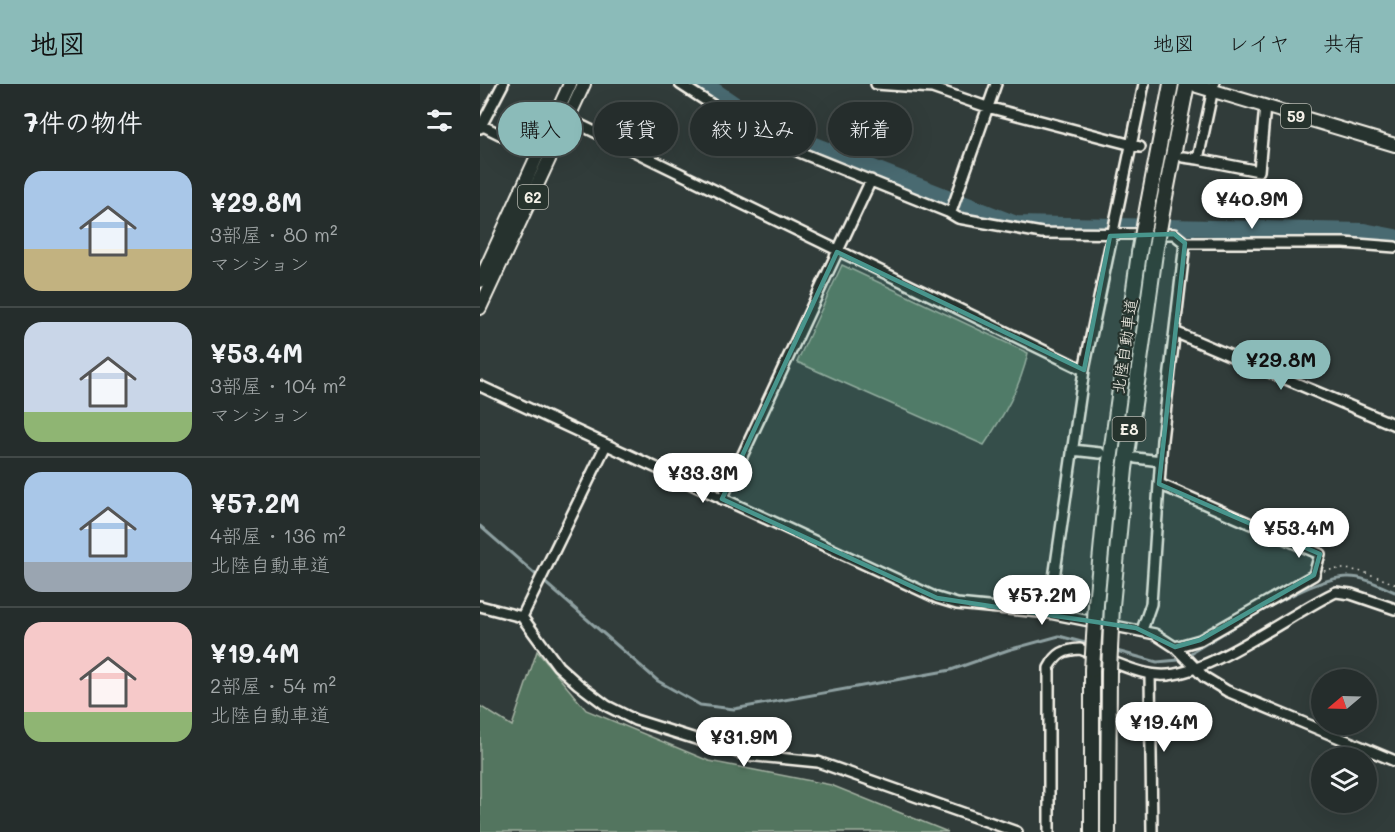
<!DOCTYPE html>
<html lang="ja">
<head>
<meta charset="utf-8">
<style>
  body { margin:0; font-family:Mali,"Klee One",sans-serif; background:#313938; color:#f1f3f6; height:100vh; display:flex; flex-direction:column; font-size:22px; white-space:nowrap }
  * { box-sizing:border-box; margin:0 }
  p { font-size:20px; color:#a3a8a9 }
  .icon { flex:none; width:33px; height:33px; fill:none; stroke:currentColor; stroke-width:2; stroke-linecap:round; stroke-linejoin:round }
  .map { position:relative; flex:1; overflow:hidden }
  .panel { display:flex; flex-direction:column; background:#252d2c; width:480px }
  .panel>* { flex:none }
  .guide { position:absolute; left:18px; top:18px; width:570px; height:54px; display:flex; gap:12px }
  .needle { width:39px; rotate:251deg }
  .controls { position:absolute; left:831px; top:585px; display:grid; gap:12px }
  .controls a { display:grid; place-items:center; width:66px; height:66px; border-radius:50%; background:#252d2c; box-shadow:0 6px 24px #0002,0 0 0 2px #424948; font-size:30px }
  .price { position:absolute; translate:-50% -51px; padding:0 14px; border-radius:21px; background:#fff; color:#222; font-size:20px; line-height:39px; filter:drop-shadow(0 2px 3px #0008) }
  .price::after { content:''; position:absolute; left:50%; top:36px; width:18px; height:14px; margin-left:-9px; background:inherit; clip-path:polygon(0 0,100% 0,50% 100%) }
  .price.selected { background:#8bbbb9; color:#111 }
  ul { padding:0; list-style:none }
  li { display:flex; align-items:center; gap:18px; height:150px; padding:0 24px }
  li+li { border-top:2px solid #424948 }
  li span { display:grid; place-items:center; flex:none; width:168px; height:120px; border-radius:18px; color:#555 }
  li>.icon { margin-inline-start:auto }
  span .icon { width:72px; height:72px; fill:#fffc; stroke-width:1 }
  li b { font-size:26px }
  h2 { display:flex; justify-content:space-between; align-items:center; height:72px; padding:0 24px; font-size:26px }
  .tag { padding:0 21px; border-radius:27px; background:#252d2c; box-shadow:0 6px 24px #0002,0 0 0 2px #424948; font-size:21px; line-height:54px }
  .tag.selected { background:#8bbbb9; color:#111 }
  header { display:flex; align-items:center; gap:36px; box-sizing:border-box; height:84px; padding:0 30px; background:#8bbbb9; color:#111 }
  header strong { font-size:28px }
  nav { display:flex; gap:33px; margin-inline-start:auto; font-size:21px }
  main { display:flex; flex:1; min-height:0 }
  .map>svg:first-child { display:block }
</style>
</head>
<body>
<header>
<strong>地図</strong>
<nav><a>地図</a><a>レイヤ</a><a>共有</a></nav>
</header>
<main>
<section class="panel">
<h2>7件の物件<svg class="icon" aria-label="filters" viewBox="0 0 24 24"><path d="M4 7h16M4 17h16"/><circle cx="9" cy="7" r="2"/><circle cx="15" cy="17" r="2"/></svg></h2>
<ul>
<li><span style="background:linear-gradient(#a9c7e8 65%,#c2b280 0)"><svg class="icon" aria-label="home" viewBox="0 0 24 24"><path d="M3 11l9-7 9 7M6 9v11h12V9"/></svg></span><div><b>¥29.8M</b><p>3部屋 · 80 m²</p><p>マンション</p></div></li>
<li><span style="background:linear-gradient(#c9d6e8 75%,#8fb573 0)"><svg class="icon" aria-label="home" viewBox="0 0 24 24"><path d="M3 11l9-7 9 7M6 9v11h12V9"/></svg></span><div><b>¥53.4M</b><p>3部屋 · 104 m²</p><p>マンション</p></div></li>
<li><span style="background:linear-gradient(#a9c7e8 75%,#9aa5b1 0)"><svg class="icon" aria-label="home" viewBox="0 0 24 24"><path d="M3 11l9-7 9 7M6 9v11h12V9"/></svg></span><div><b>¥57.2M</b><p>4部屋 · 136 m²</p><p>北陸自動車道</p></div></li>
<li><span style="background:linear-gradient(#f6c9c9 75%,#8fb573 0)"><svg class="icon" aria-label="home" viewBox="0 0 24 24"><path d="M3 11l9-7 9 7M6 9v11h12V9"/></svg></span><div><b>¥19.4M</b><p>2部屋 · 54 m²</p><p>北陸自動車道</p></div></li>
</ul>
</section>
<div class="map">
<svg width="915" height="748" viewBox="0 0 915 748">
  <rect width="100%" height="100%" fill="#313c3a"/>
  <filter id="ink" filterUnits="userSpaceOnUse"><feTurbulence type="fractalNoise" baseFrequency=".0167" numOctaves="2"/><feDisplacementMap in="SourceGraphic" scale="12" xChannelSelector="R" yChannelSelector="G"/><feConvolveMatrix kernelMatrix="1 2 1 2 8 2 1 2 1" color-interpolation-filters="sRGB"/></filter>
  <g filter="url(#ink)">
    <path fill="#53745e" stroke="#a4b2a3" stroke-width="1.5" d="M362 181 548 269C540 304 524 331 504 361L317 278Z
      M57 567 106 626 229 677 351 701 468 748H0V622L32 642Z"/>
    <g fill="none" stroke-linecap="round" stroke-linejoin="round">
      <path stroke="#8ea0a1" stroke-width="3" d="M0 442 178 597 220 621 254 625 471 586 528 566 579 552 609 560
        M633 566 677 578 699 576C738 554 826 494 867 493 883 492 901 502 915 508"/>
      <path stroke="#4a6a71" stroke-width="16" d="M225 0 288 43 536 140 884 147 915 153"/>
      <defs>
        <path id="minor" d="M200 0 282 53 468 128 472 125 516 0
          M396 0 452 4 507 23 660 63
          M734 0 718 75 779 87 785 22
          M88 35 604 286
          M1 41 60 70
          M0 44 23 0
          M703 73 718 75
          M468 128 478 134 562 149 694 150 705 159H864L915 163
          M697 249 915 341
          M0 302 457 514 477 520 569 529 675 550 695 563 724 593 747 607 915 677
          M592 366 620 369
          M656 374 681 377
          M679 400 840 470 834 491 720 556 695 563
          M242 415 391 96
          M0 522 42 533 78 582 98 600 127 622 155 636 267 671 338 678 537 748
          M569 529 604 286 664 0
          M42 533 126 361
          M662 546 671 520 682 356 705 159
          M670 590 672 748
          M569 748V584C577 569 584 566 600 565 623 573 656 590 679 591 724 595 811 529 856 508L871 510 915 525"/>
        <path id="major" d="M717 2 915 61
          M0 197 90 0
          M0 224 104 0"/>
        <path id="highway" d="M684 118 707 0
          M668 120 691 0
          M616 520 629 384 659 169
          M632 522 645 385 675 169
          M612 586V748
          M628 748 629 587"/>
      </defs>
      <use href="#minor" stroke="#f4f1e8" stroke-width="14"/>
      <use href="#major" stroke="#f4f1e8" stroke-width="16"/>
      <use href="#highway" stroke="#f4f1e8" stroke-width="18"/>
      <path stroke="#f4f1e8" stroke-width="1.5" stroke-dasharray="1.5 4.5" stroke-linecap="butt" d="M844 487C871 481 890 490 915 500"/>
      <use href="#minor" stroke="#26332d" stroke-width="9"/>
      <use href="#major" stroke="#26332d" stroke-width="12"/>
      <use href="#highway" stroke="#26332d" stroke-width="14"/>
      <defs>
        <path id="highway-bridge" d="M659 169 668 120
          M675 169 684 118
          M612 586 616 520
          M629 587 632 522"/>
      </defs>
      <use href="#highway-bridge" stroke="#f4f1e8" stroke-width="18" stroke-linecap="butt"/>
      <use href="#highway-bridge" stroke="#26332d" stroke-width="14"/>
    </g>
  </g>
  <path fill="#48958c" fill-opacity="0.2" stroke="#48958c" stroke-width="4.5" stroke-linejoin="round" d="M694 150 705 159 679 400 840 470 834 491 720 556 695 563 656 544 457 514 242 415 357 168 604 286 630 152Z"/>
  <g text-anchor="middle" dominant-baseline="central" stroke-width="4.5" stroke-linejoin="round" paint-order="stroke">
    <g fill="#26332d" stroke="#b6b8b0" stroke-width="1.5">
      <rect x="801" y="20" width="30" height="24" rx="4.5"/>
      <rect x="38" y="101" width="30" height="24" rx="4.5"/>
      <rect x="632.5" y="333" width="33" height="24" rx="4.5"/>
    </g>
    <g font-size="15" font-weight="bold" fill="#f4f1e8">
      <text x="816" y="32">59</text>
      <text x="53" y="113">62</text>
      <text x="649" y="345">E8</text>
    </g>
    <g font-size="16" fill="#f4f1e8" stroke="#26332d">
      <text transform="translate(644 262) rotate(-82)">北陸自動車道</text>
    </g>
  </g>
</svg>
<div class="controls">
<a><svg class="needle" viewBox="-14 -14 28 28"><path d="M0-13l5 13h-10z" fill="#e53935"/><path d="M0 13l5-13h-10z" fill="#a3a8a9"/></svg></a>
<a><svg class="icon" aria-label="layers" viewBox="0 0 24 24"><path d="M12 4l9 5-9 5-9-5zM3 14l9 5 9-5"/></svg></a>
</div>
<b class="price" style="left:772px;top:146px">¥40.9M</b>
<b class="price selected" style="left:801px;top:307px">¥29.8M</b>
<b class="price" style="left:223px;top:420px">¥33.3M</b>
<b class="price" style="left:819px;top:475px">¥53.4M</b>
<b class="price" style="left:562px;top:542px">¥57.2M</b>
<b class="price" style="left:684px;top:669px">¥19.4M</b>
<b class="price" style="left:264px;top:684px">¥31.9M</b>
<div class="guide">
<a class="tag selected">購入</a>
<a class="tag">賃貸</a>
<a class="tag">絞り込み</a>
<a class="tag">新着</a>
</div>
</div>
</main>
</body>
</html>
